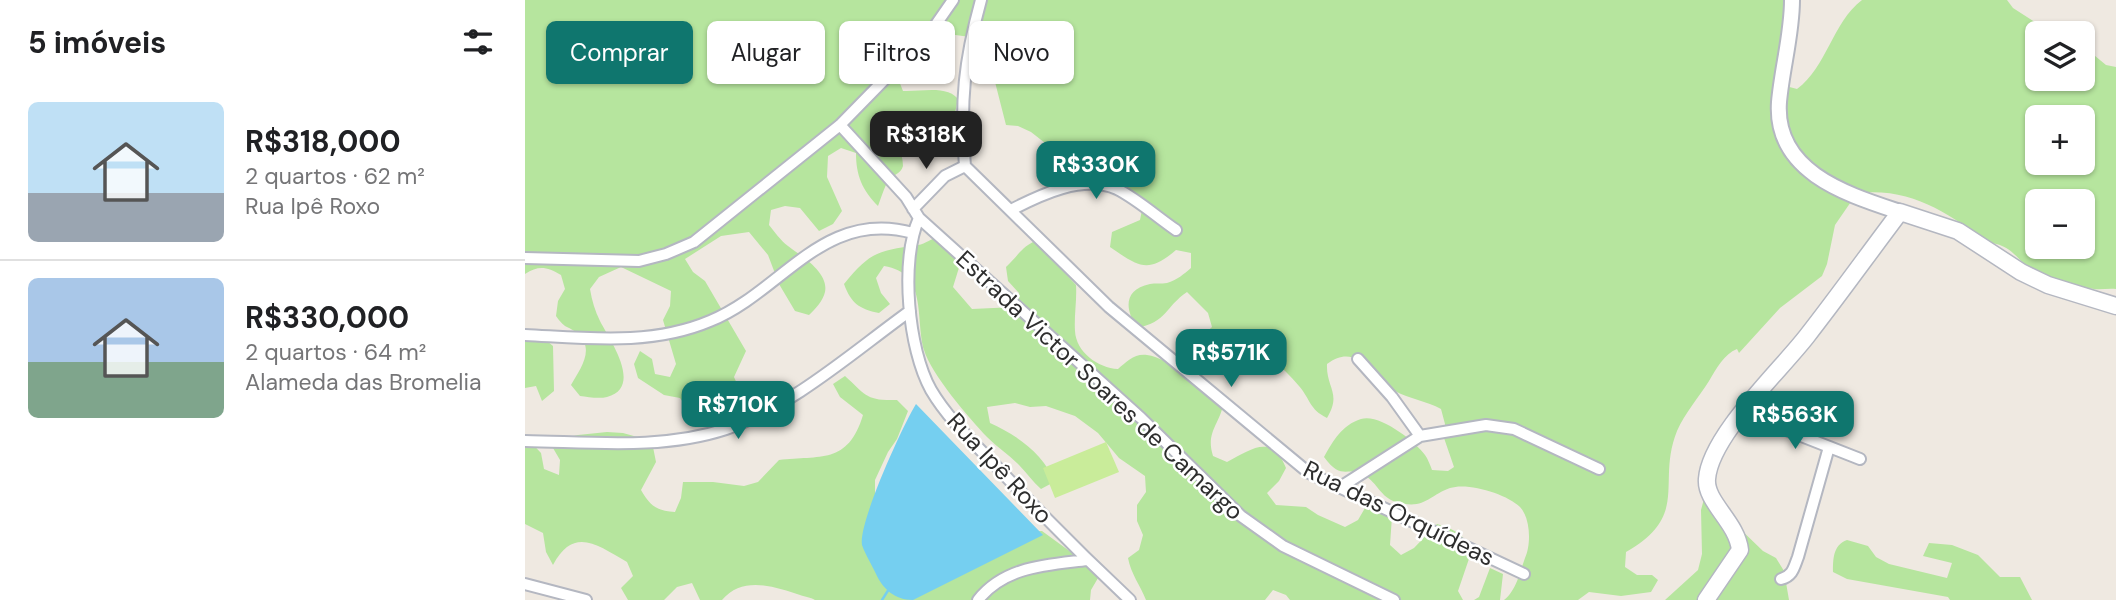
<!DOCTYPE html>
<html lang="pt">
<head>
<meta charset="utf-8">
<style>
  body { margin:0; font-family:"DM Sans",sans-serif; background:#f2f2f2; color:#202124; height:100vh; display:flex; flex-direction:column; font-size:26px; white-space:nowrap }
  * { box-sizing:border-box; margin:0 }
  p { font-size:23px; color:#757577 }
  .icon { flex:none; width:38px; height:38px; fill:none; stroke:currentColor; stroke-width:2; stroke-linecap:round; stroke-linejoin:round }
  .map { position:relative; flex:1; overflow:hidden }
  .details { display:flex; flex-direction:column; background:#fff; width:525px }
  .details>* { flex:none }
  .banner { position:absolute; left:21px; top:21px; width:665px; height:63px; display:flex; gap:14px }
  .controls { position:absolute; left:1500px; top:21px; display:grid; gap:14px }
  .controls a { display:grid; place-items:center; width:70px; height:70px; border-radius:10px; background:#fff; box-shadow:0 2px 5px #0004; font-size:35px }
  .price { position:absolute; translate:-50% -60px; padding:0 16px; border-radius:14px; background:#0f766e; color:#fff; font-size:23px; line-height:46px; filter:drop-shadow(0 2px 4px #0008) }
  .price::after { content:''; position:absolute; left:50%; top:42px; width:21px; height:16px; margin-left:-10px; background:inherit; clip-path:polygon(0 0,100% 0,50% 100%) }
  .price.on { background:#222; color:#fff }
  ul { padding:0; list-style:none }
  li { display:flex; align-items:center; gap:21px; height:175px; padding:0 28px }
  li+li { border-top:2px solid #e0e0e0 }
  li span { display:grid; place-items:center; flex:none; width:196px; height:140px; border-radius:10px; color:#555 }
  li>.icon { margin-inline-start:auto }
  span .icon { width:84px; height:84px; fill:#fffc; stroke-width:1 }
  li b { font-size:30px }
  h2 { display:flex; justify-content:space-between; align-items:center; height:84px; padding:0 28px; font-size:30px }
  .tag { padding:0 24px; border-radius:10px; background:#fff; box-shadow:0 2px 5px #0004; font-size:24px; line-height:63px }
  .tag.on { background:#0f766e; color:#fff }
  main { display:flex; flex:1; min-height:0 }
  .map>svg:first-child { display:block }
</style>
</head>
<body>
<main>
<section class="details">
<h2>5 imóveis<svg class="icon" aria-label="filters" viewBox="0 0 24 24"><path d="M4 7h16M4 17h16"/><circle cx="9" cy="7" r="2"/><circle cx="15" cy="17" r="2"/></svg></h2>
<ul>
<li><span style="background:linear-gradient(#bfe0f5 65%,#9aa5b1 0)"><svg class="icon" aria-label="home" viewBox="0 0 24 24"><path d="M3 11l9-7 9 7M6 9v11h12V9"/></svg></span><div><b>R$318,000</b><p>2 quartos · 62 m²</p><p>Rua Ipê Roxo</p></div></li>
<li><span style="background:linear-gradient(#a9c7e8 60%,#7fa58c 0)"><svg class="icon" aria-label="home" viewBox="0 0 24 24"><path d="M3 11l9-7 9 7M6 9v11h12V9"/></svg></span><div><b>R$330,000</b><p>2 quartos · 64 m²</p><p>Alameda das Bromelia</p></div></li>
</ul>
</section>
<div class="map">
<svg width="1591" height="600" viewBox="0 0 1591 600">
  <rect width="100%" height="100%" fill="#efe9e1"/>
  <path fill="#b6e59e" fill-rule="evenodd" d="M0 0H1273L1251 70 1257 85 1272 89C1302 67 1307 23 1337 0H1482L1488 8 1527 33H1512V79H1558V46L1581 65 1591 67V289C1584 288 1576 290 1569 289 1553 287 1525 279 1511 272 1492 262 1489 246 1466 243 1422 214 1389 187 1332 193L1310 225 1302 264 1297 276 1255 308 1214 353 1212 349C1199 354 1191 369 1184 381 1174 397 1160 413 1152 431 1131 483 1166 515 1101 552L1100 567 1112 575H1127L1133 580 1126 592 1096 596 1064 592 1053 600H979C991 591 995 572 1000 558 1006 545 1006 519 995 507 982 494 943 482 925 488 903 496 900 510 871 502 855 497 853 483 839 475 823 465 817 482 799 457 808 441 817 425 836 419 854 413 890 441 900 455 903 459 905 465 907 470L923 471 929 467 919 438 920 424 916 409C902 401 884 399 870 391 845 377 833 341 802 364 801 388 817 393 802 418 784 409 786 400 774 386 756 364 729 343 701 339L692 351 686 365H672L668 349 676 337 687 327 683 313 662 292C640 307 642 322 612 328 600 309 598 290 625 284 630 283 636 284 642 283 652 280 659 274 666 268V253L651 250C623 274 614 267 585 247L587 232 615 220 618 205 607 192 562 186 551 175 543 161 506 132 493 126 481 125 470 82 472 70 482 54 480 43 475 41 423 34 389 35 372 76 378 91C397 92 425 84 435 102L432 104 427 125 422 133 409 134C395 124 375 120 375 144 375 151 378 159 378 166 376 174 367 175 363 181 359 188 356 198 353 206 337 190 331 175 331 153L316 148 303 156 302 177 317 211 308 224 294 231 275 208 260 206 246 210 244 225C250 232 255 240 263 246 276 256 304 272 300 292 298 301 290 309 284 315L270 311 254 284 243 255 224 232 196 236 160 259 168 272 180 281 221 351 209 377 227 417 202 425 173 423 155 398 139 395 113 378 109 364 115 351 127 359 130 374 145 377 151 364 138 320 145 306 146 291 96 267 74 277 65 289C67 301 70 311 75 321 84 339 119 387 82 397 74 399 63 397 55 396L46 385C55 369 71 349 52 333 42 325 41 330 31 316L33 301 40 289 36 275C22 267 14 265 0 274ZM1512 117H1558V163H1512ZM1512 201H1558V247H1512Z
    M418 236 437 258 428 287 447 309 490 307 494 293 483 281 481 267C491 258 496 248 508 242L515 246 551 285C552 300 549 316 550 331 551 352 573 368 593 369 601 362 610 353 622 355 644 358 680 388 699 400 696 424 680 431 688 456L702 462C727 449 747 433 761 468L754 481 742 493 751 505 781 507 793 515 820 527 833 520 840 508 855 509 867 516 865 545 876 555 889 548 912 524C929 529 938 534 947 550L933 591 938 600H765L761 595 748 590 740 600H621C615 585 606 574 603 558L614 550 618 535 612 521V505L621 492 620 476 594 458 573 433 550 416 521 406 505 407 490 403 462 407 465 423C490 434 520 454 529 482L516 489C508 482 502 473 494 465 484 455 472 447 462 437 444 418 406 374 399 350 390 318 403 273 359 266L351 278 356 293 365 304 354 313C334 309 326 303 319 284 346 251 353 251 393 245 401 244 405 238 418 236Z
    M0 334 16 336 28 346 29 391 17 401 11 386 0 388Z
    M320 376C341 395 341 401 372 400L383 411 372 439 363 452 350 480V494L355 508C344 517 338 525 340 540L517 531 565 566 573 578 566 590 565 600H290C285 597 281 597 275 595 250 587 218 575 197 600H175L167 583 152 587 139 600H103L96 588 108 576 102 562C72 545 49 526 28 565L21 552 18 533 0 524V436L16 453 19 469 34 475 35 460 28 448 39 438 53 435 82 432 98 433 116 438 128 447 131 462 116 490C125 506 132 511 150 512L156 498 158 482H188L219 486 233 482 254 460C295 455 323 465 338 415L315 397 308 384Z
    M1180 495 1238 551 1251 558 1259 571 1264 600H1140L1173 570 1177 554 1176 510Z
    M1322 540 1343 546 1351 557 1364 564 1422 578 1427 563 1398 556 1404 543 1427 545 1453 555 1475 577H1495L1507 600H1425L1423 597 1322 579 1308 572C1308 559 1308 545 1322 540Z
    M965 568 978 574 975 600H949L954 597Z"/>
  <path fill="#c9ec9a" d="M581 442 594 472 530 498 518 468Z"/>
  <path fill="#75cff0" d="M391 404 518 535 388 600C370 600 358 589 351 574 347 565 340 554 337 545 333 523 378 425 391 404Z"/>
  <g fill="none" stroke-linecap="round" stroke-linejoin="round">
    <path stroke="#75cff0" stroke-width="2.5" d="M357 600 364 589"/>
    <defs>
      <path id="minor" d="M456 0C439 61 435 103 440 166L584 307 784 473 999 574
        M315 125 381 197 394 218 616 418 716 516 758 546 869 600
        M388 209 420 176 440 166
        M486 210C515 195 558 174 592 189 612 199 632 217 651 230
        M394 218C375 261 383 349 406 390 423 419 449 443 472 467 515 513 559 557 605 600
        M0 258 114 261 141 254 169 242 315 125 405 33 428 0
        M0 335C62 338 126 346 185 321 257 292 298 208 388 233
        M833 359 867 397 895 436
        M1220 410 1246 424 1335 459
        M0 441C66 442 137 450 201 429 268 406 328 352 385 311
        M814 488 895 436 961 425 989 429 1074 469
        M1256 579C1268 576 1269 567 1273 557L1304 447
        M0 584 61 600
        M453 600C480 566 522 565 562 560"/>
      <path id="tertiary" d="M1267 0C1267 34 1257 68 1254 102 1249 172 1321 194 1375 212"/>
      <path id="secondary" d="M1181 600 1215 550C1212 522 1180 502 1182 479 1185 436 1255 371 1282 336 1314 295 1344 253 1375 212L1433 231 1496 272 1523 285 1591 306"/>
    </defs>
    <use href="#minor" stroke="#b4b7c1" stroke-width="14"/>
    <use href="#tertiary" stroke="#b4b7c1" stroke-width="18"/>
    <use href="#secondary" stroke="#b4b7c1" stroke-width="19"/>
    <use href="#minor" stroke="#fff" stroke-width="10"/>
    <use href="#tertiary" stroke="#fff" stroke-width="14"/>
    <use href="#secondary" stroke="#fff" stroke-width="16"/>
  </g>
  <g text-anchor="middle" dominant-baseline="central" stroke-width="5" stroke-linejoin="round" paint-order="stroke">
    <g font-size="24" fill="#2e2e2e" stroke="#fff">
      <text transform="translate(575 385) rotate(43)">Estrada Victor Soares de Camargo</text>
      <text transform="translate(475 468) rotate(47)">Rua Ipê Roxo</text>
      <text transform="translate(874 513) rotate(26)">Rua das Orquídeas</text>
    </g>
  </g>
</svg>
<div class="controls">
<a><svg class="icon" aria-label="layers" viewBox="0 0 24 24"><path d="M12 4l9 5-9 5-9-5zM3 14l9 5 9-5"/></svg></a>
<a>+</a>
<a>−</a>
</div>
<b class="price on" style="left:401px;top:171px">R$318K</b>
<b class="price" style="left:571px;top:201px">R$330K</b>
<b class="price" style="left:706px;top:389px">R$571K</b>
<b class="price" style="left:213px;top:441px">R$710K</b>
<b class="price" style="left:1270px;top:451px">R$563K</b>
<div class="banner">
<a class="tag on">Comprar</a>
<a class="tag">Alugar</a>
<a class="tag">Filtros</a>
<a class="tag">Novo</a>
</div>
</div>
</main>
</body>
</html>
